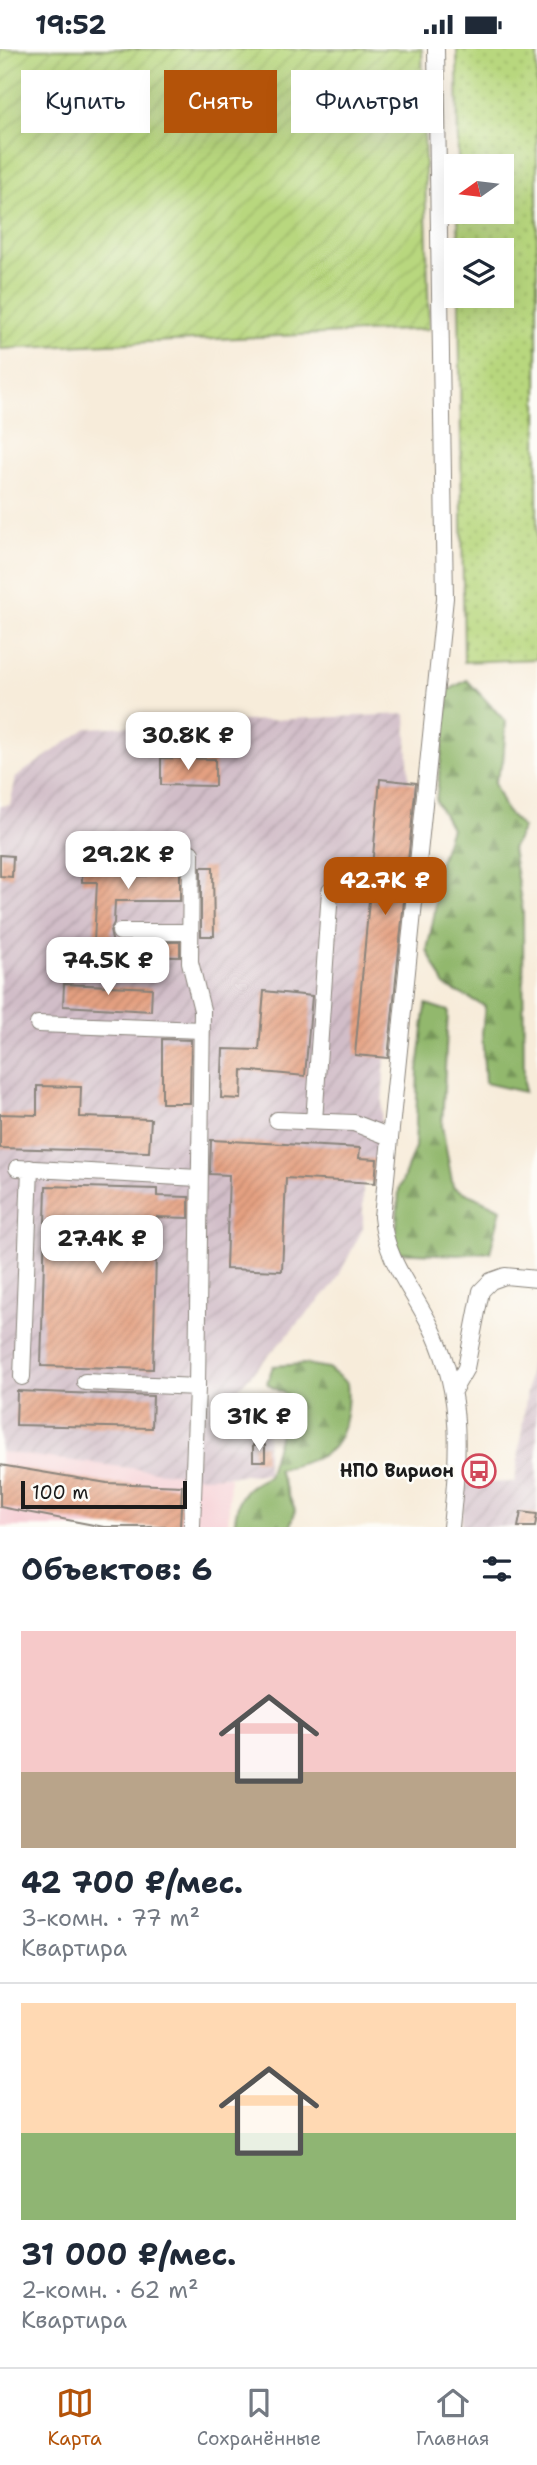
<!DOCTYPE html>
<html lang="ru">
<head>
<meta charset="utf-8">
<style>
  body { margin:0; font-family:"Shantell Sans",sans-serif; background:#f6f6f7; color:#1f2937; height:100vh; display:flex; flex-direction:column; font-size:26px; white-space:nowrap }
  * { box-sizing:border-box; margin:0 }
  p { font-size:23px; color:#747a83 }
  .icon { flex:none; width:38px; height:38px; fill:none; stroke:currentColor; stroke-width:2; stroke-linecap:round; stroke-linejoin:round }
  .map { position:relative; height:1478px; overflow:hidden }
  .details { display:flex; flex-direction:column; background:#fff; flex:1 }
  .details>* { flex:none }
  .top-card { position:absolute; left:21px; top:21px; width:495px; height:63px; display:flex; gap:14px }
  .needle { width:46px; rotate:256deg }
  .controls { position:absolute; left:444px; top:105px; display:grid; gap:14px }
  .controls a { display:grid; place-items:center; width:70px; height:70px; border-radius:0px; background:#fff; box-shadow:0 7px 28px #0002; font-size:35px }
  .scale { position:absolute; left:21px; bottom:18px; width:166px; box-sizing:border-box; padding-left:7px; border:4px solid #1c1c1c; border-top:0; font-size:19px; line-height:24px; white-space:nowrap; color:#1c1c1c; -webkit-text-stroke:5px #fdfcf7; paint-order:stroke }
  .price { position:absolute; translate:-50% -60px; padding:0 16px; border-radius:14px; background:#fff; color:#222; font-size:23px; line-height:46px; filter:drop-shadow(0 2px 4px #0008) }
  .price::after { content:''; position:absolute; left:50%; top:42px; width:21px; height:16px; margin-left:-10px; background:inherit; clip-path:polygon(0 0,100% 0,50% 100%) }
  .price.active { background:#b45309; color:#fff }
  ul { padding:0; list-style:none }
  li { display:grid; align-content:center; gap:14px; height:371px; padding:0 21px }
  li+li { border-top:2px solid #e0e1e3 }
  li span { display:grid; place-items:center; height:217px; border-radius:0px; color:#555 }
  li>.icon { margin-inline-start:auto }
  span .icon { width:126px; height:126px; fill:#fffc; stroke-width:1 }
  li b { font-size:30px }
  h2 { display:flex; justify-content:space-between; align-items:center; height:84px; padding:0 21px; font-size:30px }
  .chip { padding:0 24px; border-radius:0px; background:#fff; box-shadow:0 7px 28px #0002; font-size:24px; line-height:63px }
  .chip.active { background:#b45309; color:#fff }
  .status { display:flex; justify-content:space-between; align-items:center; height:49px; padding:0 35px; background:#fff; direction:ltr }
  .status svg { height:19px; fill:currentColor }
  .tab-bar { display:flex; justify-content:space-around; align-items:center; height:98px; border-top:2px solid #e0e1e3; background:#fff; font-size:19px; color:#747a83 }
  .tab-bar a { display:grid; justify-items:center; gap:4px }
  .tab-bar .active { color:#b45309 }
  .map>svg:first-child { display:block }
</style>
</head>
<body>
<div class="status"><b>19:52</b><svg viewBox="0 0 49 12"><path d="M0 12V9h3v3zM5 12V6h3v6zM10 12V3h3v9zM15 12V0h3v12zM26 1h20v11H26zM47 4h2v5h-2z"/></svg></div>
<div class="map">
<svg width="537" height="1478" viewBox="0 0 537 1478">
  <defs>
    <pattern id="industrial-furrows" width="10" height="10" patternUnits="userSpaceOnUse" patternTransform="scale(1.75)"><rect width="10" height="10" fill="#d1bdc8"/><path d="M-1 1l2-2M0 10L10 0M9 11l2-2" fill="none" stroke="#b3a2ab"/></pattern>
    <pattern id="grass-dots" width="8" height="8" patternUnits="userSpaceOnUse" patternTransform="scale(1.75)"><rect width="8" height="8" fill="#b8d77e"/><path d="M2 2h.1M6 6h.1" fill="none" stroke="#9eb86c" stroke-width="1.8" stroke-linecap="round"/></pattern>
    <pattern id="forest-firs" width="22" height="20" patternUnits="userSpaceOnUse" patternTransform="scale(1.75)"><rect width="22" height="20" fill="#92b86d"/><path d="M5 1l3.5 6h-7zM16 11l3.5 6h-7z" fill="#769559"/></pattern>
    <pattern id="garden-furrows" width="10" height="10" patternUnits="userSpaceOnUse" patternTransform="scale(1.75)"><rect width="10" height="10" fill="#b8d77e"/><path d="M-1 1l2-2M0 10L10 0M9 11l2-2" fill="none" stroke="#9eb86c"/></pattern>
    <pattern id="building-hatch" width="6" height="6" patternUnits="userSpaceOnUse" patternTransform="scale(1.75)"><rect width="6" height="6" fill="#e4a081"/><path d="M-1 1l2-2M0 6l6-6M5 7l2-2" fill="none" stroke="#c3896f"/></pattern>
  </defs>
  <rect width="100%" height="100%" fill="#fdfcf7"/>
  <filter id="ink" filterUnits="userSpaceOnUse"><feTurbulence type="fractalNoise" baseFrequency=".0143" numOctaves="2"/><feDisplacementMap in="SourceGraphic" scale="14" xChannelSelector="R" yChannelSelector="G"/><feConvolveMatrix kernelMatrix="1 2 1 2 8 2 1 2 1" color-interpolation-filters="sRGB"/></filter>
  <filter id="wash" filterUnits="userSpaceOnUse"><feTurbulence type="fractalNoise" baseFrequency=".00686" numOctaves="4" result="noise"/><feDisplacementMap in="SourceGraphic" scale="28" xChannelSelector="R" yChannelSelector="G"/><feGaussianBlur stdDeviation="1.57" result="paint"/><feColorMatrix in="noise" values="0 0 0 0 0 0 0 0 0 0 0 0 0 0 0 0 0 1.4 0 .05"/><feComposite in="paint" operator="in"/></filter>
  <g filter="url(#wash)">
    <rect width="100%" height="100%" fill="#f7ecda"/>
    <path fill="#f6cfd5" d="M0 1403 230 1428 228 1478H0Z"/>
    <path fill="url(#industrial-furrows)" d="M406 665 409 733 417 734 391 1009H385L377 1134 363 1133V1179L335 1234 235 1343 268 1344 267 1425 204 1428 0 1403V757L10 756 16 728 87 679Z
      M537 1266V1478H461L465 1434 515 1433Z"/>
    <path fill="url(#grass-dots)" stroke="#6a7a4d" stroke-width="2" d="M457 0H537V610L464 613 459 247H502V201H459L458 163H502V117H458Z"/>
    <path fill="url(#forest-firs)" stroke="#576a44" stroke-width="2" d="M467 631 506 673 503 713 494 734 506 762 523 779 512 800 523 863 524 1043 485 1034 482 984 485 957 445 937 427 901 435 862V827L451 779 436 752 449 641Z
      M426 955 448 962 442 1077 453 1138 501 1160 490 1203 458 1206 395 1203 399 1141 415 1098 418 1021Z
      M305 1315 328 1319 347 1334C349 1352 346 1382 334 1397 322 1411 295 1416 278 1421L295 1461 291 1478H234C238 1449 240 1439 268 1428L283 1373 291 1364 295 1352C287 1343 275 1343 267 1334L273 1317Z"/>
    <path fill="url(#garden-furrows)" stroke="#6a7a4d" stroke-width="2" d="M0 0H422L429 280 0 300Z"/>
    <g id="blocks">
      <path fill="url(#building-hatch)" d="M161 709 215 710V737L161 736Z
        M380 730 416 734 388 1009 355 1006Z
        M0 806 13 807 12 828 0 827Z
        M147 813H165V821H180V852H115L114 874 110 882 113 895 94 894 97 833H82V815H130L129 827H147Z
        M201 818H213L214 887H201Z
        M135 893H180V908L135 907Z
        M64 935 152 939 151 962 63 957Z
        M264 942 312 947 305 1027 242 1021 241 1050 221 1049 223 1000 259 1001Z
        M162 990 191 991 190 1054H162Z
        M37 1037 81 1038 80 1068 151 1070 149 1103 0 1099V1065L37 1066Z
        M211 1091 360 1099 359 1109 377 1110 375 1134 286 1129 282 1222 226 1220 229 1126 210 1125Z
        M46 1137 157 1140V1147L189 1148V1169L157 1168 153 1320 41 1317Z
        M17 1342 153 1347 152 1379 16 1376Z
        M252 1355H265V1379H252Z
        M253 1396H265V1412H253Z
        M0 1416 107 1434 182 1437 180 1478H104L0 1458Z
        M521 1463 537 1465 535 1478H518Z"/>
    </g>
  </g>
  <g filter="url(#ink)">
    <use href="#blocks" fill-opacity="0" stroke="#8a847b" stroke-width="2"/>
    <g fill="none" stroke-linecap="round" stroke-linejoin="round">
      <defs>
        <path id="minor" d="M436 0 445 549 382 1168C386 1214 415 1243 434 1284 464 1350 458 1407 451 1478
          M101 806 159 799 191 804 190 913 202 961 197 1338 192 1478
          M120 883H190
          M38 975 202 981
          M277 1071 354 1074 390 1088
          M314 1072 330 842
          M17 1119 198 1129
          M22 1328 30 1119
          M85 1333 197 1338
          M454 1340 466 1319 481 1242 491 1232 505 1227 537 1230"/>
      </defs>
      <use href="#minor" stroke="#8a847b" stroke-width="18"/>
      <use href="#minor" stroke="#fff" stroke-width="16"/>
    </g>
  </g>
  <defs>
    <symbol id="bus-ring" viewBox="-11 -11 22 22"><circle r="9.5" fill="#fdfcf7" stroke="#d1495b" stroke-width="1.5"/><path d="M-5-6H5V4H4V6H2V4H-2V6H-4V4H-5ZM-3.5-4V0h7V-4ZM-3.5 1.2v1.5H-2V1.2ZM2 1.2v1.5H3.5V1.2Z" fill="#d1495b"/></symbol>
  </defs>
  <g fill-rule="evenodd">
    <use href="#bus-ring" x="460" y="1403" width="38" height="38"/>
  </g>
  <g text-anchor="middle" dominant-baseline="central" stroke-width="5" stroke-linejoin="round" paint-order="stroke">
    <g font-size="18" font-weight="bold" fill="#1c1c1c" stroke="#fdfcf7" text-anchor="end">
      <text x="454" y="1422">НПО Вирион</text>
    </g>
  </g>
</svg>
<div class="controls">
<a><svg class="needle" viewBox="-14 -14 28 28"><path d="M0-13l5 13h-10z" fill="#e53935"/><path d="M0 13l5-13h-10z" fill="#747a83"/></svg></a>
<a><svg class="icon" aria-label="layers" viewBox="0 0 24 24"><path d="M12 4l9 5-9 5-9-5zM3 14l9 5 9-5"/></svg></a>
</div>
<div class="scale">100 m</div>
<b class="price" style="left:188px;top:723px">30.8K ₽</b>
<b class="price" style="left:128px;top:842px">29.2K ₽</b>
<b class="price active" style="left:385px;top:868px">42.7K ₽</b>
<b class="price" style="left:108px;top:948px">74.5K ₽</b>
<b class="price" style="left:102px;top:1226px">27.4K ₽</b>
<b class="price" style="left:259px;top:1404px">31K ₽</b>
<div class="top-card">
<a class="chip">Купить</a>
<a class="chip active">Снять</a>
<a class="chip">Фильтры</a>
</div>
</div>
<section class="details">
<h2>Объектов: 6<svg class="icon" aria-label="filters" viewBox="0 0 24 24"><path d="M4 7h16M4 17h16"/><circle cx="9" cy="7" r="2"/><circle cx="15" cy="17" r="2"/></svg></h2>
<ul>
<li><span style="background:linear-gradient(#f6c9c9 65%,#b9a48a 0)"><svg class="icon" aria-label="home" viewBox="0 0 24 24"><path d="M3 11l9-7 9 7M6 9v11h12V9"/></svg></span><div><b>42 700 ₽/мес.</b><p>3-комн. · 77 m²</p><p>Квартира</p></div></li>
<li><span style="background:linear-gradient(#ffd9b3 60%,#8fb573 0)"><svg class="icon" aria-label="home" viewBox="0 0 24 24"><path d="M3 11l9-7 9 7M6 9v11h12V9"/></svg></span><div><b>31 000 ₽/мес.</b><p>2-комн. · 62 m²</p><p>Квартира</p></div></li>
</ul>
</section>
<nav class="tab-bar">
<a class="active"><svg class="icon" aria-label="map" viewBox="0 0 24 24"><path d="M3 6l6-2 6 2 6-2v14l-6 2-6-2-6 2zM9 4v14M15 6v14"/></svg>Карта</a>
<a><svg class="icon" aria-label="saved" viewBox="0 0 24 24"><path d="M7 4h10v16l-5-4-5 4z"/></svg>Сохранённые</a>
<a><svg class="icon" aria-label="home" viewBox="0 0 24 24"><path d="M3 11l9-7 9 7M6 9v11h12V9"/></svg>Главная</a>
</nav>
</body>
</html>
